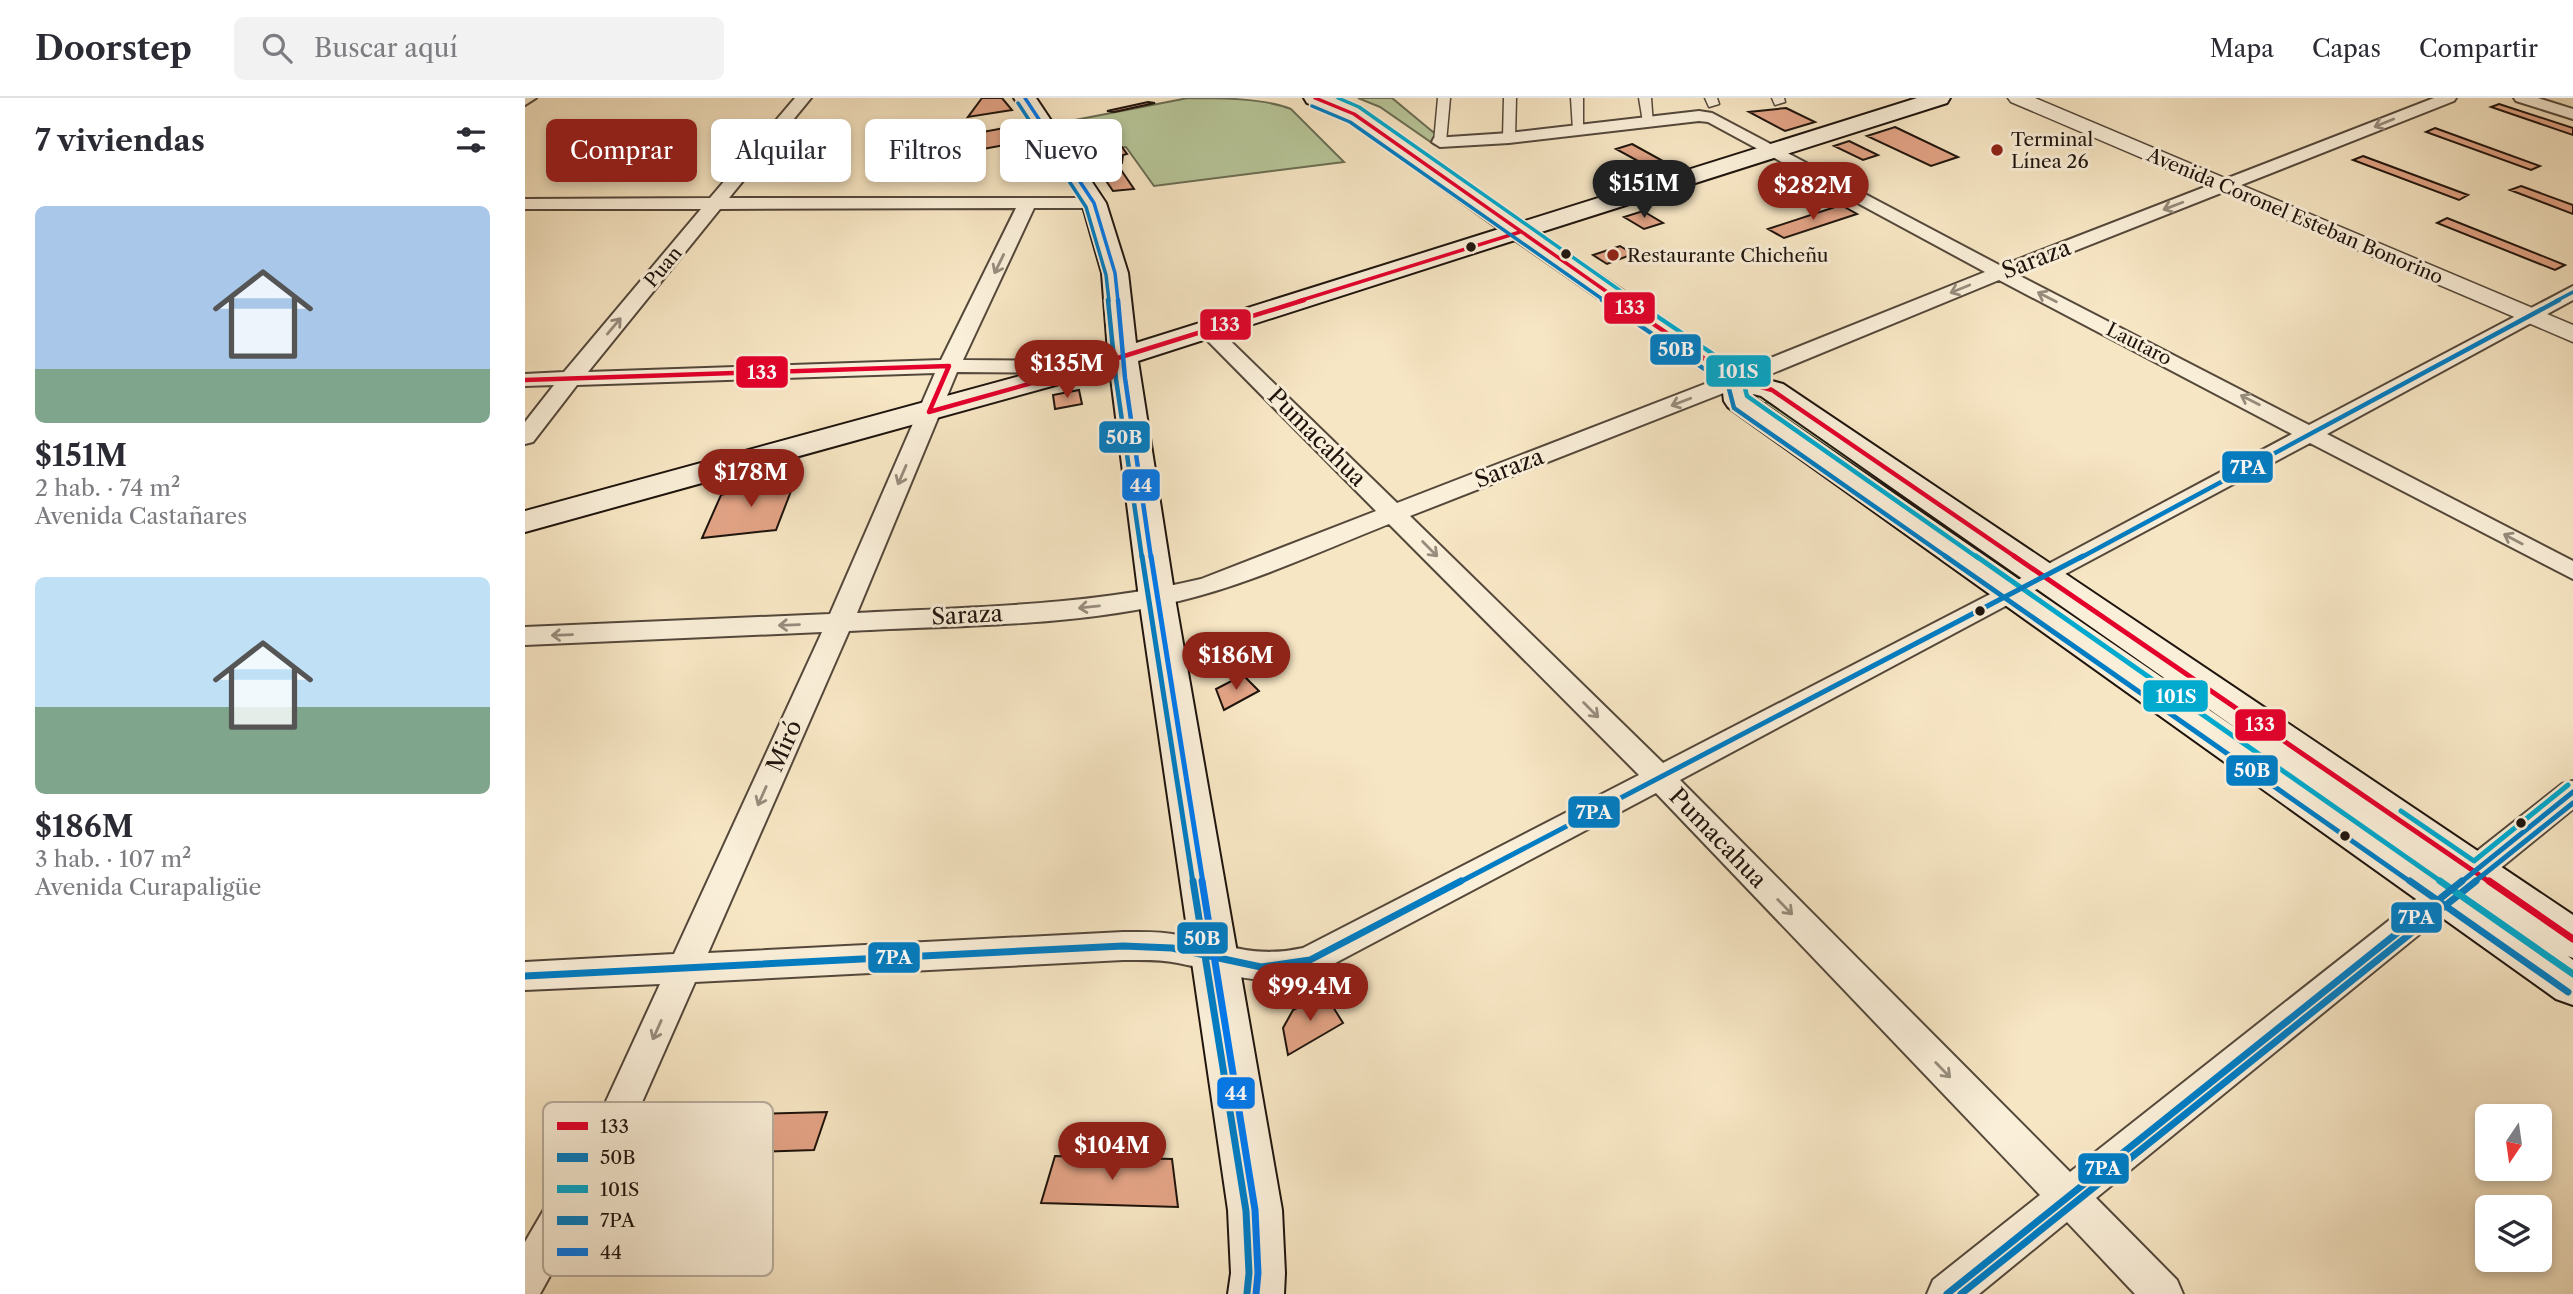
<!DOCTYPE html>
<html lang="es">
<head>
<meta charset="utf-8">
<style>
  body { margin:0; font-family:"Libre Caslon Text",serif; background:#f2f2f3; color:#2b2b33; height:100vh; display:flex; flex-direction:column; font-size:26px; white-space:nowrap }
  * { box-sizing:border-box; margin:0 }
  p { font-size:23px; color:#7c7c81 }
  .icon { flex:none; width:38px; height:38px; fill:none; stroke:currentColor; stroke-width:2; stroke-linecap:round; stroke-linejoin:round }
  .map { position:relative; flex:1; overflow:hidden }
  .panel { display:flex; flex-direction:column; background:#fff; width:525px }
  .panel>* { flex:none }
  .banner { position:absolute; left:21px; top:21px; width:665px; height:63px; display:flex; gap:14px }
  .needle { width:46px; rotate:193deg }
  .controls { position:absolute; left:1950px; top:1006px; display:grid; gap:14px }
  .controls a { display:grid; place-items:center; width:77px; height:77px; border-radius:10px; background:#fff; box-shadow:0 4px 10px #0003; font-size:35px }
  .price { position:absolute; translate:-50% -60px; padding:0 16px; border-radius:24px; background:#8f2418; color:#fff; font-size:23px; line-height:46px; filter:drop-shadow(0 2px 4px #0008) }
  .price::after { content:''; position:absolute; left:50%; top:42px; width:21px; height:16px; margin-left:-10px; background:inherit; clip-path:polygon(0 0,100% 0,50% 100%) }
  .price.current { background:#222; color:#fff }
  ul { padding:0; list-style:none }
  li { display:grid; align-content:center; gap:14px; height:371px; padding:0 35px }
  li span { display:grid; place-items:center; height:217px; border-radius:10px; color:#555 }
  li>.icon { margin-inline-start:auto }
  span .icon { width:126px; height:126px; fill:#fffc; stroke-width:1 }
  li b { font-size:30px }
  h2 { display:flex; justify-content:space-between; align-items:center; height:84px; padding:0 35px; font-size:30px }
  .pill { padding:0 24px; border-radius:10px; background:#fff; box-shadow:0 4px 10px #0003; font-size:24px; line-height:63px }
  .pill.current { background:#8f2418; color:#fff }
  header { display:flex; align-items:center; gap:42px; box-sizing:border-box; height:98px; padding:0 35px; background:#fff; border-bottom:2px solid #e1e1e2 }
  header strong { font-size:33px }
  nav { display:flex; gap:38px; margin-inline-start:auto; font-size:24px }
  .search { width:490px; height:63px; background:#f2f2f3; display:flex; align-items:center; gap:18px; box-sizing:border-box; padding:0 24px; border-radius:10px; color:#7c7c81; font-size:26px }
  main { display:flex; flex:1; min-height:0 }
  .map>svg:first-child { display:block }
</style>
</head>
<body>
<header>
<strong>Doorstep</strong>
<div class="search"><svg class="icon" aria-label="search" viewBox="0 0 24 24"><circle cx="10" cy="10" r="6"/><path d="M15 15l6 6"/></svg>Buscar aquí</div>
<nav><a>Mapa</a><a>Capas</a><a>Compartir</a></nav>
</header>
<main>
<section class="panel">
<h2>7 viviendas<svg class="icon" aria-label="filters" viewBox="0 0 24 24"><path d="M4 7h16M4 17h16"/><circle cx="9" cy="7" r="2"/><circle cx="15" cy="17" r="2"/></svg></h2>
<ul>
<li><span style="background:linear-gradient(#a9c7e8 75%,#7fa58c 0)"><svg class="icon" aria-label="home" viewBox="0 0 24 24"><path d="M3 11l9-7 9 7M6 9v11h12V9"/></svg></span><div><b>$151M</b><p>2 hab. · 74 m²</p><p>Avenida Castañares</p></div></li>
<li><span style="background:linear-gradient(#bfe0f5 60%,#7fa58c 0)"><svg class="icon" aria-label="home" viewBox="0 0 24 24"><path d="M3 11l9-7 9 7M6 9v11h12V9"/></svg></span><div><b>$186M</b><p>3 hab. · 107 m²</p><p>Avenida Curapaligüe</p></div></li>
</ul>
</section>
<div class="map">
<svg width="2048" height="1196" viewBox="0 0 2048 1196">
  <rect width="100%" height="100%" fill="#f7e6c4"/>
  <filter id="stains"><feTurbulence type="fractalNoise" baseFrequency=".00286" numOctaves="4"/><feColorMatrix values="0 0 0 0 .2 0 0 0 0 .09 0 0 0 0 .02 0 0 0 .5 -.17"/></filter>
  <radialGradient id="worn" r=".72"><stop offset=".6" stop-color="#630" stop-opacity="0"/><stop offset="1" stop-color="#630" stop-opacity=".3"/></radialGradient>
  <path fill="#b7c699" stroke="#6a6d53" stroke-width="2" d="M663 0C694 0 738 0 766 11L819 64 629 88 601 49 562 55 540 24Z
    M833 0H867L908 34H912L916 43 910 47 855 9Z
    M1249 303 1482 467 1472 468 1236 310 1240 305Z"/>
  <path fill="#e3a486" stroke="#1e140d" stroke-width="2" d="M457 0H477L487 12 443 19Z
    M623 4 630 5 589 14 582 13Z
    M1974 6 2048 30V37L1966 9Z
    M1261 10 1290 24 1260 33 1224 14Z
    M496 27 507 42 415 59 376 49Z
    M1370 29 1433 59 1406 68 1342 38Z
    M1910 30 2015 68 2006 72 1901 34Z
    M1324 43 1353 57 1338 62 1309 48Z
    M1107 46 1147 68 1131 73 1091 51Z
    M597 49 602 56 598 57 597 65 592 66 609 91 588 93 562 55Z
    M1838 58 1943 97 1934 102 1828 62Z
    M1996 88 2048 107V116L1985 92Z
    M1316 107 1332 116 1259 140 1243 131Z
    M1118 113 1138 125 1119 131 1099 119Z
    M1922 120 2040 167 2030 172 1912 125Z
    M1095 148 1108 156 1082 166 1068 157Z
    M554 292 557 306 530 311 528 297Z
    M273 375 251 432 177 440 196 397Z
    M718 577 734 593 699 612 691 591Z
    M800 896 818 925 763 957 758 930 768 912Z
    M302 1014 289 1052 108 1058 126 1019Z
    M530 1058 647 1061 653 1109 516 1105Z"/>
  <g fill="none" stroke-linecap="round" stroke-linejoin="round">
    <defs>
      <path id="pedestrian" d="M913 0H925L921 44 915 48 909 44Z
        M979 0H991L990 40 984 44 978 40Z
        M1046 0H1058V35L1048 32Z
        M1114 0H1126L1128 27 1118 24Z
        M1180 0H1192L1194 6 1184 9Z
        M1247 0H1259L1260 4 1250 7Z"/>
      <path id="minor" d="M0 0H11L0 7Z
        M270 0H286L204 100H569L578 105 569 110H509L438 262 564 263 571 265 575 269 571 273 564 275 432 274 332 515C446 509 564 508 676 481L851 413 675 235 672 231 675 227H689L872 405 1203 277 1460 174 1183 24 1174 23 984 45 915 49 907 44 909 40 984 35 1174 13 1187 15 1476 168 1909 0H1931L1929 3 1491 176 1784 327 2048 188V202L1802 336 2048 463V481L1785 345 1155 682 1545 1074 2037 686 2048 683V711L1571 1100 1652 1182 1658 1196H1610L1542 1124 1454 1196H1402L1408 1182 1515 1097 1131 695 797 872C736 893 710 876 653 865 635 861 616 862 598 862L170 884 103 1036 15 1196H0V1144L77 1012 135 886 0 892V864L149 856 297 534 0 547V529L305 516 410 275 52 287 8 344 0 346V324L29 287 0 288V276L39 274 176 111H0V101L185 100ZM491 110 416 262 63 274 195 111ZM1474 182 1767 336 1512 472 1138 665 885 418 1219 287ZM864 426 1114 677 778 850C730 861 699 846 653 837 635 833 616 834 598 834L183 855 324 533C433 527 547 529 654 503 726 486 795 453 864 426Z
        M1989 0H2013L2048 11V21L1991 3Z"/>
      <path id="tertiary" d="M1483 0H1510L2048 227V244L1486 4Z"/>
      <path id="secondary" d="M489 0H511L581 105 603 175 611 245 974 131 821 21 782 5 779 0H809L837 11 997 124 1392 0H1425L1422 5 1013 135 1221 276 1258 286 2048 817V860L2043 858 2048 862V907L2031 901 1203 309 1199 303 1197 286 990 142 613 263 650 500 757 1112 760 1175 759 1196H703L706 1175 703 1112 614 500 585 272 0 434V413L583 254 577 175 557 105ZM1228 296 1236 298 1731 644 1228 299Z"/>
    </defs>
    <use href="#pedestrian" stroke="#54483b" stroke-width="3"/>
    <use href="#minor" stroke="#54483b" stroke-width="4"/>
    <use href="#tertiary" stroke="#54483b" stroke-width="3"/>
    <use href="#secondary" stroke="#1e140d" stroke-width="4"/>
    <use href="#pedestrian" fill="#faefd9" fill-rule="evenodd"/>
    <use href="#minor" fill="#faefd9" fill-rule="evenodd"/>
    <use href="#tertiary" fill="#faefd9" fill-rule="evenodd"/>
    <use href="#secondary" fill="#faefd9" fill-rule="evenodd"/>
    <defs>
      <path id="bus-1-far3" d="M790 0 829 16 1095 203
        M774 203 995 134"/>
      <path id="bus-1-far2" d="M1093 202 1211 282 1247 292 1492 460
        M0 282 424 268 404 314
        M404 314 564 269 779 202"/>
      <path id="bus-1-far1" d="M1489 458 1966 785"/>
      <path id="bus-1" d="M1964 783 2048 841"/>
      <path id="bus-2-far3" d="M493 5 561 109 581 177 584 203
        M787 8 825 24 1080 203"/>
      <path id="bus-2-far2" d="M583 202 591 281 617 460
        M1077 202 1203 287 1209 310 1423 460"/>
      <path id="bus-2-far1" d="M617 458 668 785
        M1420 458 1887 785
        M1948 785 2048 705"/>
      <path id="bus-2" d="M668 783 721 1113 724 1175 722 1195
        M1885 783 2043 894
        M1436 1196 1951 783"/>
      <path id="bus-3-far3" d="M813 0 834 9 1110 203"/>
      <path id="bus-3-far2" d="M1108 202 1216 275 1222 298 1453 460"/>
      <path id="bus-3-far1" d="M1451 458 1918 785
        M1876 713 1949 763 2043 687"/>
      <path id="bus-3" d="M1915 783 2048 876"/>
      <path id="bus-4-far3" d="M2031 203 2048 194"/>
      <path id="bus-4-far2" d="M1555 460 2034 202"/>
      <path id="bus-4-far1" d="M933 785 1558 458
        M1935 785 2048 694"/>
      <path id="bus-4" d="M0 878 598 848 647 850 736 869 785 862 936 783
        M1422 1196 1937 783"/>
      <path id="bus-5-far3" d="M500 0 569 105 590 175 593 203"/>
      <path id="bus-5-far2" d="M593 202 600 280 626 460"/>
      <path id="bus-5-far1" d="M626 458 678 785"/>
      <path id="bus-5" d="M677 783 730 1112 733 1175 731 1196"/>
    </defs>
    <use href="#bus-1-far3" stroke="#faefd9" stroke-width="7"/>
    <use href="#bus-1-far2" stroke="#faefd9" stroke-width="9"/>
    <use href="#bus-1-far1" stroke="#faefd9" stroke-width="10"/>
    <use href="#bus-1" stroke="#faefd9" stroke-width="12"/>
    <use href="#bus-2-far3" stroke="#faefd9" stroke-width="7"/>
    <use href="#bus-2-far2" stroke="#faefd9" stroke-width="9"/>
    <use href="#bus-2-far1" stroke="#faefd9" stroke-width="10"/>
    <use href="#bus-2" stroke="#faefd9" stroke-width="12"/>
    <use href="#bus-3-far3" stroke="#faefd9" stroke-width="7"/>
    <use href="#bus-3-far2" stroke="#faefd9" stroke-width="9"/>
    <use href="#bus-3-far1" stroke="#faefd9" stroke-width="10"/>
    <use href="#bus-3" stroke="#faefd9" stroke-width="12"/>
    <use href="#bus-4-far3" stroke="#faefd9" stroke-width="7"/>
    <use href="#bus-4-far2" stroke="#faefd9" stroke-width="9"/>
    <use href="#bus-4-far1" stroke="#faefd9" stroke-width="10"/>
    <use href="#bus-4" stroke="#faefd9" stroke-width="12"/>
    <use href="#bus-5-far3" stroke="#faefd9" stroke-width="7"/>
    <use href="#bus-5-far2" stroke="#faefd9" stroke-width="9"/>
    <use href="#bus-5-far1" stroke="#faefd9" stroke-width="10"/>
    <use href="#bus-5" stroke="#faefd9" stroke-width="12"/>
    <use href="#bus-1-far3" stroke="#e4002b" stroke-width="3.5"/>
    <use href="#bus-1-far2" stroke="#e4002b" stroke-width="4.5"/>
    <use href="#bus-1-far1" stroke="#e4002b" stroke-width="5"/>
    <use href="#bus-1" stroke="#e4002b" stroke-width="7"/>
    <use href="#bus-2-far3" stroke="#007dc5" stroke-width="3.5"/>
    <use href="#bus-2-far2" stroke="#007dc5" stroke-width="4.5"/>
    <use href="#bus-2-far1" stroke="#007dc5" stroke-width="5"/>
    <use href="#bus-2" stroke="#007dc5" stroke-width="7"/>
    <use href="#bus-3-far3" stroke="#00a9ce" stroke-width="3.5"/>
    <use href="#bus-3-far2" stroke="#00a9ce" stroke-width="4.5"/>
    <use href="#bus-3-far1" stroke="#00a9ce" stroke-width="5"/>
    <use href="#bus-3" stroke="#00a9ce" stroke-width="7"/>
    <use href="#bus-4-far3" stroke="#007dc5" stroke-width="3.5"/>
    <use href="#bus-4-far2" stroke="#007dc5" stroke-width="4.5"/>
    <use href="#bus-4-far1" stroke="#007dc5" stroke-width="5"/>
    <use href="#bus-4" stroke="#007dc5" stroke-width="7"/>
    <use href="#bus-5-far3" stroke="#0079ef" stroke-width="3.5"/>
    <use href="#bus-5-far2" stroke="#0079ef" stroke-width="4.5"/>
    <use href="#bus-5-far1" stroke="#0079ef" stroke-width="5"/>
    <use href="#bus-5" stroke="#0079ef" stroke-width="7"/>
  </g>
  <defs><path id="oneway-shaft" d="M-6 0H5M1.5-3L5.5 0L1.5 3" fill="none" stroke-width="1.6" stroke-linecap="round" stroke-linejoin="round" transform="scale(1.75)"/></defs>
  <g stroke="#978c7d">
    <use href="#oneway-shaft" transform="translate(1859 25) rotate(158)"/>
    <use href="#oneway-shaft" transform="translate(1648 108) rotate(159)"/>
    <use href="#oneway-shaft" transform="translate(474 166) rotate(116)"/>
    <use href="#oneway-shaft" transform="translate(1435 191) rotate(158)"/>
    <use href="#oneway-shaft" transform="translate(1522 199) rotate(-153)"/>
    <use href="#oneway-shaft" transform="translate(89 228) rotate(-50)"/>
    <use href="#oneway-shaft" transform="translate(1725 302) rotate(-153)"/>
    <use href="#oneway-shaft" transform="translate(1156 304) rotate(159)"/>
    <use href="#oneway-shaft" transform="translate(377 377) rotate(113)"/>
    <use href="#oneway-shaft" transform="translate(1988 441) rotate(-152)"/>
    <use href="#oneway-shaft" transform="translate(905 451) rotate(45)"/>
    <use href="#oneway-shaft" transform="translate(564 509) rotate(174)"/>
    <use href="#oneway-shaft" transform="translate(264 527) rotate(178)"/>
    <use href="#oneway-shaft" transform="translate(37 537) rotate(178)"/>
    <use href="#oneway-shaft" transform="translate(1066 612) rotate(45)"/>
    <use href="#oneway-shaft" transform="translate(237 698) rotate(114)"/>
    <use href="#oneway-shaft" transform="translate(1260 809) rotate(46)"/>
    <use href="#oneway-shaft" transform="translate(132 932) rotate(114)"/>
    <use href="#oneway-shaft" transform="translate(1418 972) rotate(46)"/>
  </g>
  <g fill="#8f2418" stroke="#faefd9" stroke-width="2.5">
    <circle cx="1472" cy="52" r="7"/>
    <circle cx="1088" cy="157" r="7"/>
  </g>
  <g fill="#1e140d" stroke="#faefd9" stroke-width="2.5">
    <circle cx="946" cy="149" r="6"/>
    <circle cx="1041" cy="156" r="6"/>
    <circle cx="1455" cy="513" r="6"/>
    <circle cx="1996" cy="725" r="6"/>
    <circle cx="1820" cy="738" r="6"/>
  </g>
  <g text-anchor="middle" dominant-baseline="central" stroke-width="6" stroke-linejoin="round" paint-order="stroke">
    <g font-size="19" fill="#1e140d" stroke="#faefd9" text-anchor="start">
      <text x="1486" y="41">Terminal<tspan x="1486" dy="22">Línea 26</tspan></text>
      <text x="1102" y="157">Restaurante Chicheñu</text>
    </g>
    <g font-size="19" fill="#1e140d" stroke="#faefd9">
      <text transform="translate(1770 118) rotate(23)">Avenida Coronel Esteban Bonorino</text>
      <text transform="translate(138 169) rotate(-50)">Puan</text>
      <text transform="translate(1614 246) rotate(27)">Lautaro</text>
    </g>
    <g font-size="23" fill="#1e140d" stroke="#faefd9">
      <text transform="translate(1511 161) rotate(-21)">Saraza</text>
      <text transform="translate(792 339) rotate(45)">Pumacahua</text>
      <text transform="translate(984 370) rotate(-21)">Saraza</text>
      <text transform="translate(442 517) rotate(-3)">Saraza</text>
      <text transform="translate(259 648) rotate(-66)">Miró</text>
      <text transform="translate(1193 740) rotate(46)">Pumacahua</text>
    </g>
  </g>
  <rect x="18" y="1004" width="230" height="174" rx="10" fill="#faefd9" stroke="#b8ad9c" stroke-width="2"/>
  <rect x="32" y="1024" width="31" height="8" fill="#e4002b"/>
  <rect x="32" y="1055" width="31" height="9" fill="#007dc5"/>
  <rect x="32" y="1087" width="31" height="8" fill="#00a9ce"/>
  <rect x="32" y="1118" width="31" height="9" fill="#007dc5"/>
  <rect x="32" y="1150" width="31" height="8" fill="#0079ef"/>
  <g font-size="19" fill="#1e140d">
    <text x="75" y="1035">133</text>
    <text x="75" y="1066">50B</text>
    <text x="75" y="1098">101S</text>
    <text x="75" y="1129">7PA</text>
    <text x="75" y="1161">44</text>
  </g>
  <g stroke="#faefd9" stroke-width="2.5">
    <rect x="1078" y="193" width="53" height="34" rx="7" fill="#e4002b"/>
    <rect x="674" y="210" width="53" height="33" rx="7" fill="#e4002b"/>
    <rect x="1124" y="235" width="53" height="33" rx="7" fill="#007dc5"/>
    <rect x="1180" y="256" width="67" height="34" rx="7" fill="#00a9ce"/>
    <rect x="210" y="257" width="54" height="34" rx="7" fill="#e4002b"/>
    <rect x="573" y="322" width="53" height="34" rx="7" fill="#007dc5"/>
    <rect x="1696" y="352" width="53" height="34" rx="7" fill="#007dc5"/>
    <rect x="596" y="370" width="40" height="34" rx="7" fill="#0079ef"/>
    <rect x="1617" y="581" width="67" height="34" rx="7" fill="#00a9ce"/>
    <rect x="1709" y="610" width="53" height="34" rx="7" fill="#e4002b"/>
    <rect x="1700" y="656" width="54" height="33" rx="7" fill="#007dc5"/>
    <rect x="1042" y="697" width="54" height="34" rx="7" fill="#007dc5"/>
    <rect x="1865" y="803" width="53" height="33" rx="7" fill="#007dc5"/>
    <rect x="651" y="823" width="53" height="34" rx="7" fill="#007dc5"/>
    <rect x="342" y="843" width="54" height="33" rx="7" fill="#007dc5"/>
    <rect x="691" y="978" width="40" height="34" rx="7" fill="#0079ef"/>
    <rect x="1552" y="1054" width="53" height="33" rx="7" fill="#007dc5"/>
  </g>
  <g font-size="19" text-anchor="middle" font-weight="bold" fill="#fff">
    <text x="1105" y="216">133</text>
    <text x="700" y="233">133</text>
    <text x="1151" y="258">50B</text>
    <text x="1213" y="280">101S</text>
    <text x="237" y="281">133</text>
    <text x="599" y="346">50B</text>
    <text x="1723" y="376">7PA</text>
    <text x="616" y="394">44</text>
    <text x="1651" y="605">101S</text>
    <text x="1735" y="633">133</text>
    <text x="1727" y="679">50B</text>
    <text x="1069" y="721">7PA</text>
    <text x="1891" y="826">7PA</text>
    <text x="677" y="847">50B</text>
    <text x="369" y="866">7PA</text>
    <text x="711" y="1002">44</text>
    <text x="1578" y="1077">7PA</text>
  </g>
  <rect width="100%" height="100%" filter="url(#stains)"/>
  <rect width="100%" height="100%" fill="url(#worn)"/>
</svg>
<div class="controls">
<a><svg class="needle" viewBox="-14 -14 28 28"><path d="M0-13l5 13h-10z" fill="#e53935"/><path d="M0 13l5-13h-10z" fill="#7c7c81"/></svg></a>
<a><svg class="icon" aria-label="layers" viewBox="0 0 24 24"><path d="M12 4l9 5-9 5-9-5zM3 14l9 5 9-5"/></svg></a>
</div>
<b class="price current" style="left:1119px;top:122px">$151M</b>
<b class="price" style="left:1288px;top:124px">$282M</b>
<b class="price" style="left:542px;top:302px">$135M</b>
<b class="price" style="left:226px;top:411px">$178M</b>
<b class="price" style="left:711px;top:594px">$186M</b>
<b class="price" style="left:785px;top:925px">$99.4M</b>
<b class="price" style="left:587px;top:1084px">$104M</b>
<div class="banner">
<a class="pill current">Comprar</a>
<a class="pill">Alquilar</a>
<a class="pill">Filtros</a>
<a class="pill">Nuevo</a>
</div>
</div>
</main>
</body>
</html>
